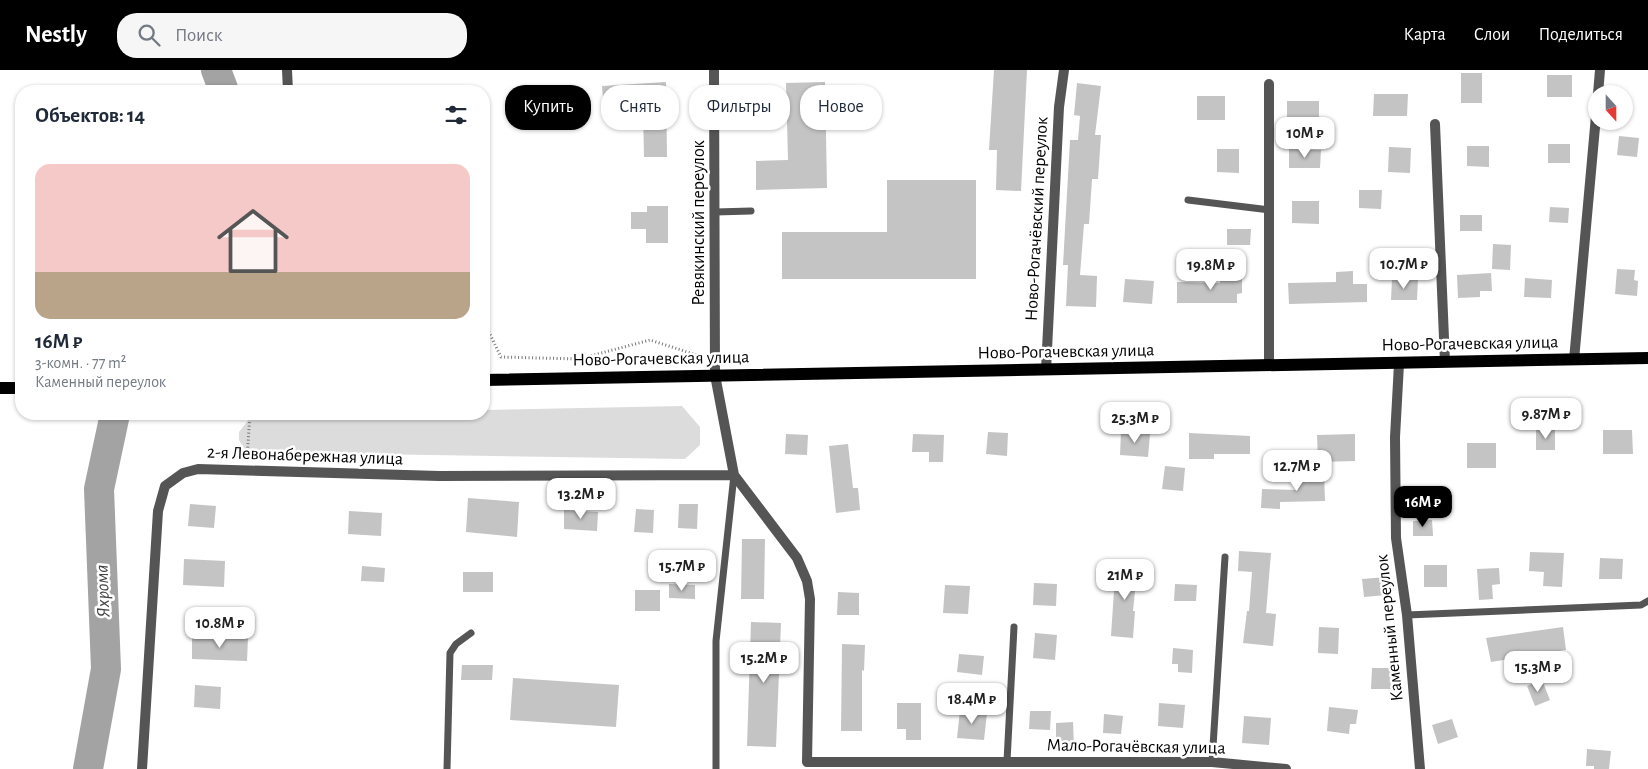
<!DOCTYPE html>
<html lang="ru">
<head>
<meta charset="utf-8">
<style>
  body { margin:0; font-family:"Alegreya Sans",sans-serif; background:#f6f6f7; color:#1f2937; height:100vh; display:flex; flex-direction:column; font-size:19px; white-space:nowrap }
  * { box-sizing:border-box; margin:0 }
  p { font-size:16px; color:#747a83 }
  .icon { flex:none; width:28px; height:28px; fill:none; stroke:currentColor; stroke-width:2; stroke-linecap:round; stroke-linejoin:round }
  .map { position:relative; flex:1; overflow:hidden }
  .panel { position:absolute; left:15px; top:15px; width:475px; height:335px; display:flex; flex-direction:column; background:#fff; border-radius:20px; box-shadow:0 1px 4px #0004 }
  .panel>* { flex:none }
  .banner { position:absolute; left:505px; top:15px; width:475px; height:45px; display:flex; gap:10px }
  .needle { width:32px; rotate:159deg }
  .fabs { position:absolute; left:1588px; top:15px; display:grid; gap:10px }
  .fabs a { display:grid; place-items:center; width:45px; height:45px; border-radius:50%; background:#fff; box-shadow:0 1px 4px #0004; font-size:25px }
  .price { position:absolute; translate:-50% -42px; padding:0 11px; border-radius:10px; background:#fff; color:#222; font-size:16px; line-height:32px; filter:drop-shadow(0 1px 2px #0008) }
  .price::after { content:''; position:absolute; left:50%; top:30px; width:15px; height:11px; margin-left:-8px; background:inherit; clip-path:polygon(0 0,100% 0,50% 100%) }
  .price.active { background:#000; color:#fff }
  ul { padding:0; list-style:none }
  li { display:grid; align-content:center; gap:10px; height:265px; padding:0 20px }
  li span { display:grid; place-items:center; height:155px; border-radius:15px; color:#555 }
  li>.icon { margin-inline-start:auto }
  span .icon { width:90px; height:90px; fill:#fffc; stroke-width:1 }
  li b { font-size:21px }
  h2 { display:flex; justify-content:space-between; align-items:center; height:60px; padding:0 20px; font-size:21px }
  .tag { padding:0 18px; border-radius:20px; background:#fff; box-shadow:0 1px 4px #0004; font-size:18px; line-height:45px }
  .tag.active { background:#000; color:#fff }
  header { display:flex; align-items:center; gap:30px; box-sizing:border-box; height:70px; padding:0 25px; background:#000; color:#fff }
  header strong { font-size:24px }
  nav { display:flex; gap:28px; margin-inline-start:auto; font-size:18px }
  .search { width:350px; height:45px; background:#f6f6f7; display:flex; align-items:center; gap:12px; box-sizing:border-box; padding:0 18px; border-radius:20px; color:#747a83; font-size:19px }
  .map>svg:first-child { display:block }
</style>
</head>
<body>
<header>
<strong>Nestly</strong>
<div class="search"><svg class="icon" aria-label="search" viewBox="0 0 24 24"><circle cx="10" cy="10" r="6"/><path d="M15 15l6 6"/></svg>Поиск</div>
<nav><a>Карта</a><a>Слои</a><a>Поделиться</a></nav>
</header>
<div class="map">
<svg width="1648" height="699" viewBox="0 0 1648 699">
  <rect width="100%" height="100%" fill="#fff"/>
  <path fill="#dcdcdc" d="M682 336 700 357V375L685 389 246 382 239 370V362L253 344H484V340Z"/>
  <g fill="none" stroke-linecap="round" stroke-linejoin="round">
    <path stroke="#a3a3a3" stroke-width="30" d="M216 0 224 21
      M88 699 106 599 99 419 115 344"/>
  </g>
  <path fill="#c4c4c4" d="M994 0H1027L1021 121 996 120 997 80H989Z
    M1461 3H1482V33H1461Z
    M1547 5H1572V27H1547Z
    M666 12 667 87H644L643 37 604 40 602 16Z
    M825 12 827 118 756 120V91L788 90 786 13Z
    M1077 13 1101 16 1095 65H1101L1098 109H1092L1089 154H1084L1080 205 1097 206 1096 237 1066 236 1068 195H1063L1070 70H1078L1080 46 1074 45Z
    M1374 24H1408L1407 46H1373Z
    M1197 26H1225V50H1197Z
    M1287 31H1319V52H1287Z
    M1619 66 1639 68 1637 87 1617 85Z
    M1548 74H1570V93H1548Z
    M1467 76H1489V97L1467 96Z
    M1389 77 1411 78 1410 103 1388 102Z
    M1217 79H1239V103L1217 102Z
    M1289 79 1321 80 1320 98H1289Z
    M887 110H976V209H782V162H887Z
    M1359 120H1382L1381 139 1359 138Z
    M1292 131H1319V154L1292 153Z
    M647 136H668V173H646V159H631V142H647Z
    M1550 137 1569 138 1568 153 1549 152Z
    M1460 145H1482V161H1460Z
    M1227 159H1251L1250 175H1227Z
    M1493 174 1511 175 1510 200 1492 199Z
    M1617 199 1635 200 1634 210 1638 211 1637 226 1615 224Z
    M1353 201V214H1367V232L1289 234 1288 213 1336 212V202Z
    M1491 203 1492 221H1480V227L1458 228 1457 205Z
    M1220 204H1242V223L1237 224V233H1177V212L1220 213Z
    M1525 208 1552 210 1551 228 1524 227Z
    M1125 209 1154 211 1152 234 1123 232Z
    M1392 209H1418L1417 230H1391Z
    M1536 359H1555V380H1536Z
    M1603 360H1632L1633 384H1603Z
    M988 362 1008 363 1007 386 986 384Z
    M1121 362 1150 364 1148 387 1120 385Z
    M1189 363 1250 366V384H1214V389H1189Z
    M786 364 808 365 807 385 785 384Z
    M913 364 944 365 943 392H929V382H912Z
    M1355 364V391L1318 392 1317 365Z
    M1467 373H1496V398H1467Z
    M848 374 853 418H858L860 440 836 443 829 376Z
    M1165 396 1185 398 1183 421 1162 419Z
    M1324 402 1325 431 1280 432V439L1261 438 1262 419 1298 420V403Z
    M468 428 519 432 517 467 466 462Z
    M190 434 216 436 214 458 188 456Z
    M679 434H698L697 459 678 458Z
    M636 439 654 440 653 463 634 462Z
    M564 440 598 442 597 461 564 459Z
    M349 441 382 443 381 466 348 464Z
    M1432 450 1433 466H1413V451Z
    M742 469H765L764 529H741Z
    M1239 481 1271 483 1266 543 1276 544 1273 576 1243 573 1247 541H1249L1252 502 1238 501Z
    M1530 482 1564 483 1562 517 1543 516 1544 502 1529 501Z
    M1600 488 1623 489 1622 509H1599Z
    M184 489 225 491 224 517 183 515Z
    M1122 491 1138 492 1133 541H1135L1133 568 1111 566 1115 505 1120 506Z
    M1424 495H1447V517H1424Z
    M362 496 385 498 384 512 361 511Z
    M1499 498 1500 514 1492 515 1493 529 1479 530 1477 499Z
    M463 502H493V522H463Z
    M1386 507 1387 525 1364 527 1362 509Z
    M1034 513 1057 514 1056 536 1033 535Z
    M669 514 695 515V529L669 528Z
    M1175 514 1197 515 1196 531H1174Z
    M945 515 970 516 968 544 943 543Z
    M635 520H660V541H635Z
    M838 522 859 523V545H837Z
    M751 552 781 553 776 677 747 676Z
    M1319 557 1339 558 1338 584 1318 583Z
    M1563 557 1566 580 1491 592 1486 568Z
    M1035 563 1057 565 1055 590 1033 588Z
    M192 567 248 568 247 591 192 589Z
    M842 574 865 575 864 601 862 600V661H841Z
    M1173 578 1193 580 1192 603 1178 602V594H1172Z
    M959 584 984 586 982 605 957 602Z
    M462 595H493L492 610H461Z
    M1372 598H1393V619H1371Z
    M513 608 619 615 616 657 510 650Z
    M1542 610 1550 630 1535 636 1527 616Z
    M195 615 221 617 220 639 194 637Z
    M897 633H921V670H906V659H897Z
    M1159 633 1185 635 1183 658 1158 656Z
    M1329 637 1358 640 1356 654H1350L1349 664 1327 661Z
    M960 640 987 643 984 670 957 668Z
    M1030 641H1051L1050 660 1029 659Z
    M1104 644 1123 646 1121 664 1103 663Z
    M1244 646 1271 648 1269 675 1242 673Z
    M1452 649 1458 667 1438 674 1432 655Z
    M1073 652 1074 677H1056V653Z
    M1587 679 1611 681 1609 699H1594V696H1586Z"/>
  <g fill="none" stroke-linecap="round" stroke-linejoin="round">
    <path stroke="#777" stroke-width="3" stroke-dasharray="1 2.5" stroke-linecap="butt" d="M484 245V252L501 287 579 289 650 270 703 287
      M247 388 250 344"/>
    <path stroke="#555" stroke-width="7" d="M1188 130 1270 140
      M715 142 751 141
      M1407 545 1641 535 1648 531
      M1007 691 1014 557
      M1212 692 1225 487
      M447 699 450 583 456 574 471 563
      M716 699V571L734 405"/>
    <path stroke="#555" stroke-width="10" d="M287 0 288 21
      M714 0 715 305 734 405 797 488 807 511 810 529 807 692H1212L1286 699
      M1269 14V296
      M1598 24 1600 0
      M1435 54 1445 292
      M1574 290 1596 46
      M1399 294 1395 367 1396 468 1407 545 1420 699
      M1046 300 1059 37 1064 0
      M142 699 158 441 165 416 183 403 198 399 439 406 734 405"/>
    <path stroke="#000" stroke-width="12" d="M484 310 1648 288
      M0 318H21"/>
  </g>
  <g text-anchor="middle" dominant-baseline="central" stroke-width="5" stroke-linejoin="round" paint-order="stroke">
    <g font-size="18" fill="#000" stroke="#fff">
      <text transform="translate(1037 149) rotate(-87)">Ново-Рогачёвский переулок</text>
      <text transform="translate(699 153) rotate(-90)">Ревякинский переулок</text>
      <text transform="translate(1470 274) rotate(-1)">Ново-Рогачевская улица</text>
      <text transform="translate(1066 282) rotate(-1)">Ново-Рогачевская улица</text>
      <text transform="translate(661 289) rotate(-1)">Ново-Рогачевская улица</text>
      <text transform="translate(305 386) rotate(2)">2-я Левонабережная улица</text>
      <text transform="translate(1390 558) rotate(-96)">Каменный переулок</text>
      <text transform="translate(1136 677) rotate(1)">Мало-Рогачёвская улица</text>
    </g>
    <g font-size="19" font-style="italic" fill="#444" stroke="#fff">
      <text transform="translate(103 521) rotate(-92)">Яхрома</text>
    </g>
  </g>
</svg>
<div class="fabs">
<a><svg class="needle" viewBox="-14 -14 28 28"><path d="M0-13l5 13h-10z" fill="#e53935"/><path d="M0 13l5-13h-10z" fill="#747a83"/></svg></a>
</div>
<b class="price" style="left:1305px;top:89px">10M ₽</b>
<b class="price" style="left:1404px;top:220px">10.7M ₽</b>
<b class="price" style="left:1211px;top:221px">19.8M ₽</b>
<b class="price" style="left:1546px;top:370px">9.87M ₽</b>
<b class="price" style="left:1135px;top:374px">25.3M ₽</b>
<b class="price" style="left:1297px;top:422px">12.7M ₽</b>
<b class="price" style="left:581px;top:450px">13.2M ₽</b>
<b class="price active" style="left:1423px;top:458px">16M ₽</b>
<b class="price" style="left:682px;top:522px">15.7M ₽</b>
<b class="price" style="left:1125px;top:531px">21M ₽</b>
<b class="price" style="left:220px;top:579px">10.8M ₽</b>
<b class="price" style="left:764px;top:614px">15.2M ₽</b>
<b class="price" style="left:1538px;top:623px">15.3M ₽</b>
<b class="price" style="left:972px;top:655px">18.4M ₽</b>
<div class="banner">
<a class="tag active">Купить</a>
<a class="tag">Снять</a>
<a class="tag">Фильтры</a>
<a class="tag">Новое</a>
</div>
<section class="panel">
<h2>Объектов: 14<svg class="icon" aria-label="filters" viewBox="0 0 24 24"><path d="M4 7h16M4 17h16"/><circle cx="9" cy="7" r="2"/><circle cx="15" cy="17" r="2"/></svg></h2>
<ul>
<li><span style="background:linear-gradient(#f6c9c9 70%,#b9a48a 0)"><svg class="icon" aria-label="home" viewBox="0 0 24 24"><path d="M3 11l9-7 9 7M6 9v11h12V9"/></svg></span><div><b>16M ₽</b><p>3-комн. · 77 m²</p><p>Каменный переулок</p></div></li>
</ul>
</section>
</div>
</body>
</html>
